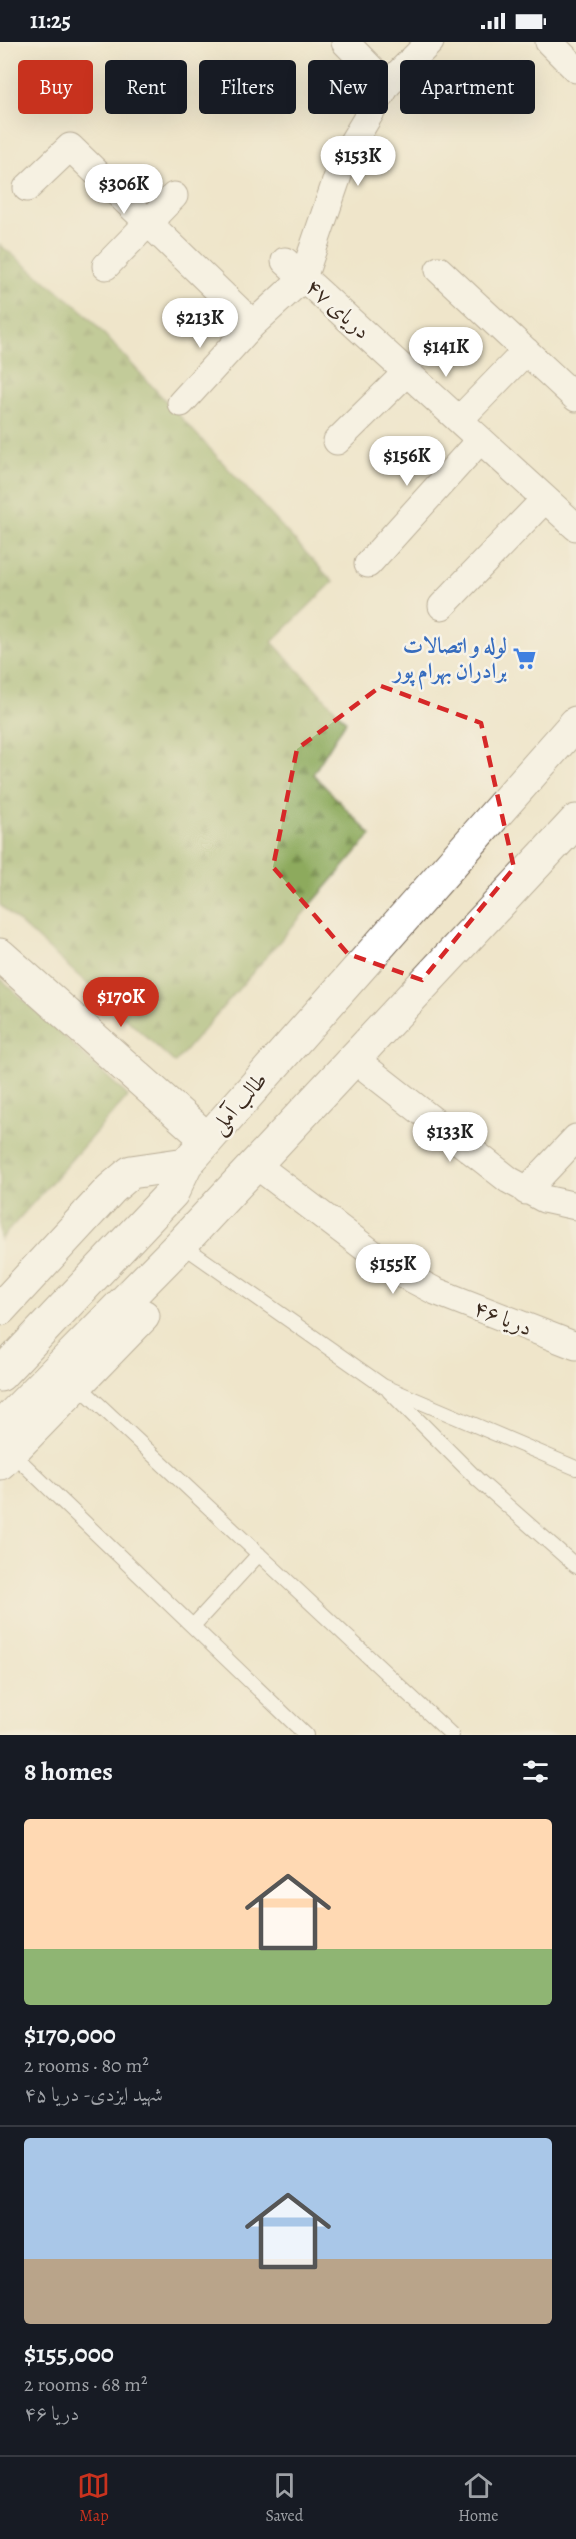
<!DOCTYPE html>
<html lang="en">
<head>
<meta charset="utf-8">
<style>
  body { margin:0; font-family:Alegreya,Amiri,serif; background:#242831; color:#f1f3f6; height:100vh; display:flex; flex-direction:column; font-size:22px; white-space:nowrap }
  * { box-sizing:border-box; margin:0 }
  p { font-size:20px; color:#9ea1a6 }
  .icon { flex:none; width:33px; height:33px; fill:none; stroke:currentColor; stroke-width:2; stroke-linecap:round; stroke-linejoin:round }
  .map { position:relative; height:1693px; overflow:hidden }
  .sheet { display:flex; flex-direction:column; background:#171b24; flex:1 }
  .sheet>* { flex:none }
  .top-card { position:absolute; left:18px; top:18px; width:540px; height:54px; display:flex; gap:12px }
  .price { position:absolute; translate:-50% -51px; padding:0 14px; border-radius:21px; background:#fff; color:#222; font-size:20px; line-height:39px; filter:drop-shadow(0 2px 3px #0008) }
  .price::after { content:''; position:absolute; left:50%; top:36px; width:18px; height:14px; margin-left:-9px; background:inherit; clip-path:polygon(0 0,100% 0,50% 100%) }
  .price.selected { background:#c8321e; color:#fff }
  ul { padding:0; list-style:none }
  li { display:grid; align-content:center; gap:12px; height:318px; padding:0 24px }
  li+li { border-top:2px solid #363941 }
  li span { display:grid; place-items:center; height:186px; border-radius:6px; color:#555 }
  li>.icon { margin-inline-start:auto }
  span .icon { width:108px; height:108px; fill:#fffc; stroke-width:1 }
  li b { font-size:26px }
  h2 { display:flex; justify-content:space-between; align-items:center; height:72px; padding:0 24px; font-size:26px }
  .tag { padding:0 21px; border-radius:6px; background:#171b24; box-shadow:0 6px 24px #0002; font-size:21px; line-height:54px }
  .tag.selected { background:#c8321e; color:#fff }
  .status { display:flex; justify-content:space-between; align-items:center; height:42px; padding:0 30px; background:#171b24; direction:ltr }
  .status svg { height:16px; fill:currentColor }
  .tabs { display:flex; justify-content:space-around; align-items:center; height:84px; border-top:2px solid #363941; background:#171b24; font-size:16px; color:#9ea1a6 }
  .tabs a { display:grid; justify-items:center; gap:3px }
  .tabs .selected { color:#c8321e }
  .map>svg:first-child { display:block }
</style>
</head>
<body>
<div class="status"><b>11:25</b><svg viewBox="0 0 49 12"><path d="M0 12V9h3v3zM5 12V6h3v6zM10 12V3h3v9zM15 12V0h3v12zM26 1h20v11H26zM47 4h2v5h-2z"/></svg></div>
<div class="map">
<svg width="576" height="1693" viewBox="0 0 576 1693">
  <defs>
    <pattern id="forest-firs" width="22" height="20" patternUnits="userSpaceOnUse" patternTransform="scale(1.5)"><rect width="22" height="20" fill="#8daa5d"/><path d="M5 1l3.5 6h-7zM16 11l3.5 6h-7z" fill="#748b4c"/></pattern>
  </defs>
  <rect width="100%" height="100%" fill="#f7f3e8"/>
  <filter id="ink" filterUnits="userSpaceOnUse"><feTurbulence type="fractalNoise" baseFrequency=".0167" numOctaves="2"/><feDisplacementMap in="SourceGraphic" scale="12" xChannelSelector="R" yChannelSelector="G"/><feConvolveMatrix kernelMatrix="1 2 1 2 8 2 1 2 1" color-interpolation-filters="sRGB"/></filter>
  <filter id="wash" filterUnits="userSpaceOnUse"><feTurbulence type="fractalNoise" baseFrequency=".008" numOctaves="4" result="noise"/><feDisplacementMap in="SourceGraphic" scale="24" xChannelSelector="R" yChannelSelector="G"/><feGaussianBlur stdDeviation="1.35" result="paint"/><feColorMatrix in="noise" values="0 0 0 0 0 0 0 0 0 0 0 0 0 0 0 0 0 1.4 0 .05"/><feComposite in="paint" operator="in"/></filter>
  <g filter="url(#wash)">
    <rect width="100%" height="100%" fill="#efe5ca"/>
    <path fill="url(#forest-firs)" stroke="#646a3e" stroke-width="1.5" d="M0 203 81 267 333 540 272 600 346 679 313 732 371 793 175 1021 0 863Z
      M0 936 128 1054 0 1198Z"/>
  </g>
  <g filter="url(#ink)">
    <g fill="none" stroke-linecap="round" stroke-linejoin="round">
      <defs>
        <path id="service" d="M181 1202 383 1344 576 1426
          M77 1342 452 1693
          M389 1349 477 1437 576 1524
          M11 1410 306 1693
          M193 1584 259 1512"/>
        <path id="minor" d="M345 0 387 43
          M549 0 576 27
          M27 146 70 105 253 282 303 236 345 113 387 43 430 0
          M285 219 576 485
          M106 224 174 154
          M439 228 576 356
          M181 361 253 282
          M459 378 526 309
          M337 399 407 330
          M368 522 480 398
          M442 564 545 457
          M353 1016 509 1138 544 1157 576 1164
          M255 1122 393 1227 435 1249 576 1304
          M526 1149 576 1096"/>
        <path id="tertiary" d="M0 913 207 1097"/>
        <path id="primary" d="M0 1267 111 1147 131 1130 186 1122
          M0 1333 172 1151 186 1122 576 681
          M0 1386 181 1202 576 779
          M0 1421 143 1274"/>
      </defs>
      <use href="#service" stroke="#7a6b5a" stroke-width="16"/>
      <use href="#minor" stroke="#7a6b5a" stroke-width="29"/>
      <use href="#tertiary" stroke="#7a6b5a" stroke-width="35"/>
      <use href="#primary" stroke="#7a6b5a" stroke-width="35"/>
      <use href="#service" stroke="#fff" stroke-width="14"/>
      <use href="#minor" stroke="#fff" stroke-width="27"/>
      <use href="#tertiary" stroke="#fff" stroke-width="33"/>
      <use href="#primary" stroke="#fff" stroke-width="33"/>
    </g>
  </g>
  <path d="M0 0H576V1693H0ZM381 644 481 681 514 826 422 938 348 912 273 825 297 707Z" fill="#efe5ca" fill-opacity=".55" fill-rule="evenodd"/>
  <path fill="none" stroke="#d62828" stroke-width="4.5" stroke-dasharray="12 8" stroke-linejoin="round" d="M381 644 481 681 514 826 422 938 348 912 273 825 297 707Z"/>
  <defs>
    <symbol id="supermarket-bare" viewBox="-9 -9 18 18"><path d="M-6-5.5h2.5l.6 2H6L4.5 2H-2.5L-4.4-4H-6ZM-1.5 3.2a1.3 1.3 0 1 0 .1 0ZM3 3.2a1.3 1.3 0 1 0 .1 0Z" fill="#3f7fe0" stroke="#f7f3e8" stroke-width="2.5" paint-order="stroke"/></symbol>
  </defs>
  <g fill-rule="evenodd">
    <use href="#supermarket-bare" x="508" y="600" width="33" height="33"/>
  </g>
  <g text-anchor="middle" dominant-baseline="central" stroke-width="5" stroke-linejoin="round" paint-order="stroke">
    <g font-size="22" fill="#3b2a1e" stroke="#f7f3e8">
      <text transform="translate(338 267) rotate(42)">دریای ۴۷</text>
      <text transform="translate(239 1061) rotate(-49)">طالب آملی</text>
      <text transform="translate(503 1276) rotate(22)">دریا ۴۶</text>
    </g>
    <g font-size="22" font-weight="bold" fill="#366cbe" stroke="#f7f3e8" text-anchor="end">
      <text x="507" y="604">لوله و اتصالات<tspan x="507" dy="25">برادران بهرام پور</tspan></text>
    </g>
  </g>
</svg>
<b class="price" style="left:358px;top:145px">$153K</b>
<b class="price" style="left:124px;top:173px">$306K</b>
<b class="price" style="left:200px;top:307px">$213K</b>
<b class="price" style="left:446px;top:336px">$141K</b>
<b class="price" style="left:407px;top:445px">$156K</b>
<b class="price selected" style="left:121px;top:986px">$170K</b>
<b class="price" style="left:450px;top:1121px">$133K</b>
<b class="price" style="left:393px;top:1253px">$155K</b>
<div class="top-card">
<a class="tag selected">Buy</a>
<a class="tag">Rent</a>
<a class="tag">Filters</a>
<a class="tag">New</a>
<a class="tag">Apartment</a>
</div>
</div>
<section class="sheet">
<h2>8 homes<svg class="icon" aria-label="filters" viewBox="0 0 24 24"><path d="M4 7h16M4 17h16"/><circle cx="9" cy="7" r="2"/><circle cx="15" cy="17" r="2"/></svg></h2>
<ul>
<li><span style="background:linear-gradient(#ffd9b3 70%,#8fb573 0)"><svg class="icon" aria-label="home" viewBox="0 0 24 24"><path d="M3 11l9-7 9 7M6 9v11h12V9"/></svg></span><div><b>$170,000</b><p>2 rooms · 80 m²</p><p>شهید ایزدی- دریا ۴۵</p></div></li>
<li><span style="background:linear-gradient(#a9c7e8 65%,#b9a48a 0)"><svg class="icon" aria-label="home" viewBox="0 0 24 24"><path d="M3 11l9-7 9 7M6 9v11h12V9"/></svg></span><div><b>$155,000</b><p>2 rooms · 68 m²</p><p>دریا ۴۶</p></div></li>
</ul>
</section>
<nav class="tabs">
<a class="selected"><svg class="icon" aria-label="map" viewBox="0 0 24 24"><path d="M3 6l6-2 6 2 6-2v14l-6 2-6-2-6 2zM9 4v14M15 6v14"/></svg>Map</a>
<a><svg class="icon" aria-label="saved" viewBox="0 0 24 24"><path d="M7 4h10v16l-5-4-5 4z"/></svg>Saved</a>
<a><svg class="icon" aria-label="home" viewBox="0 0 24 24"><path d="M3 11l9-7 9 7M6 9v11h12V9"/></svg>Home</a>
</nav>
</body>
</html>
